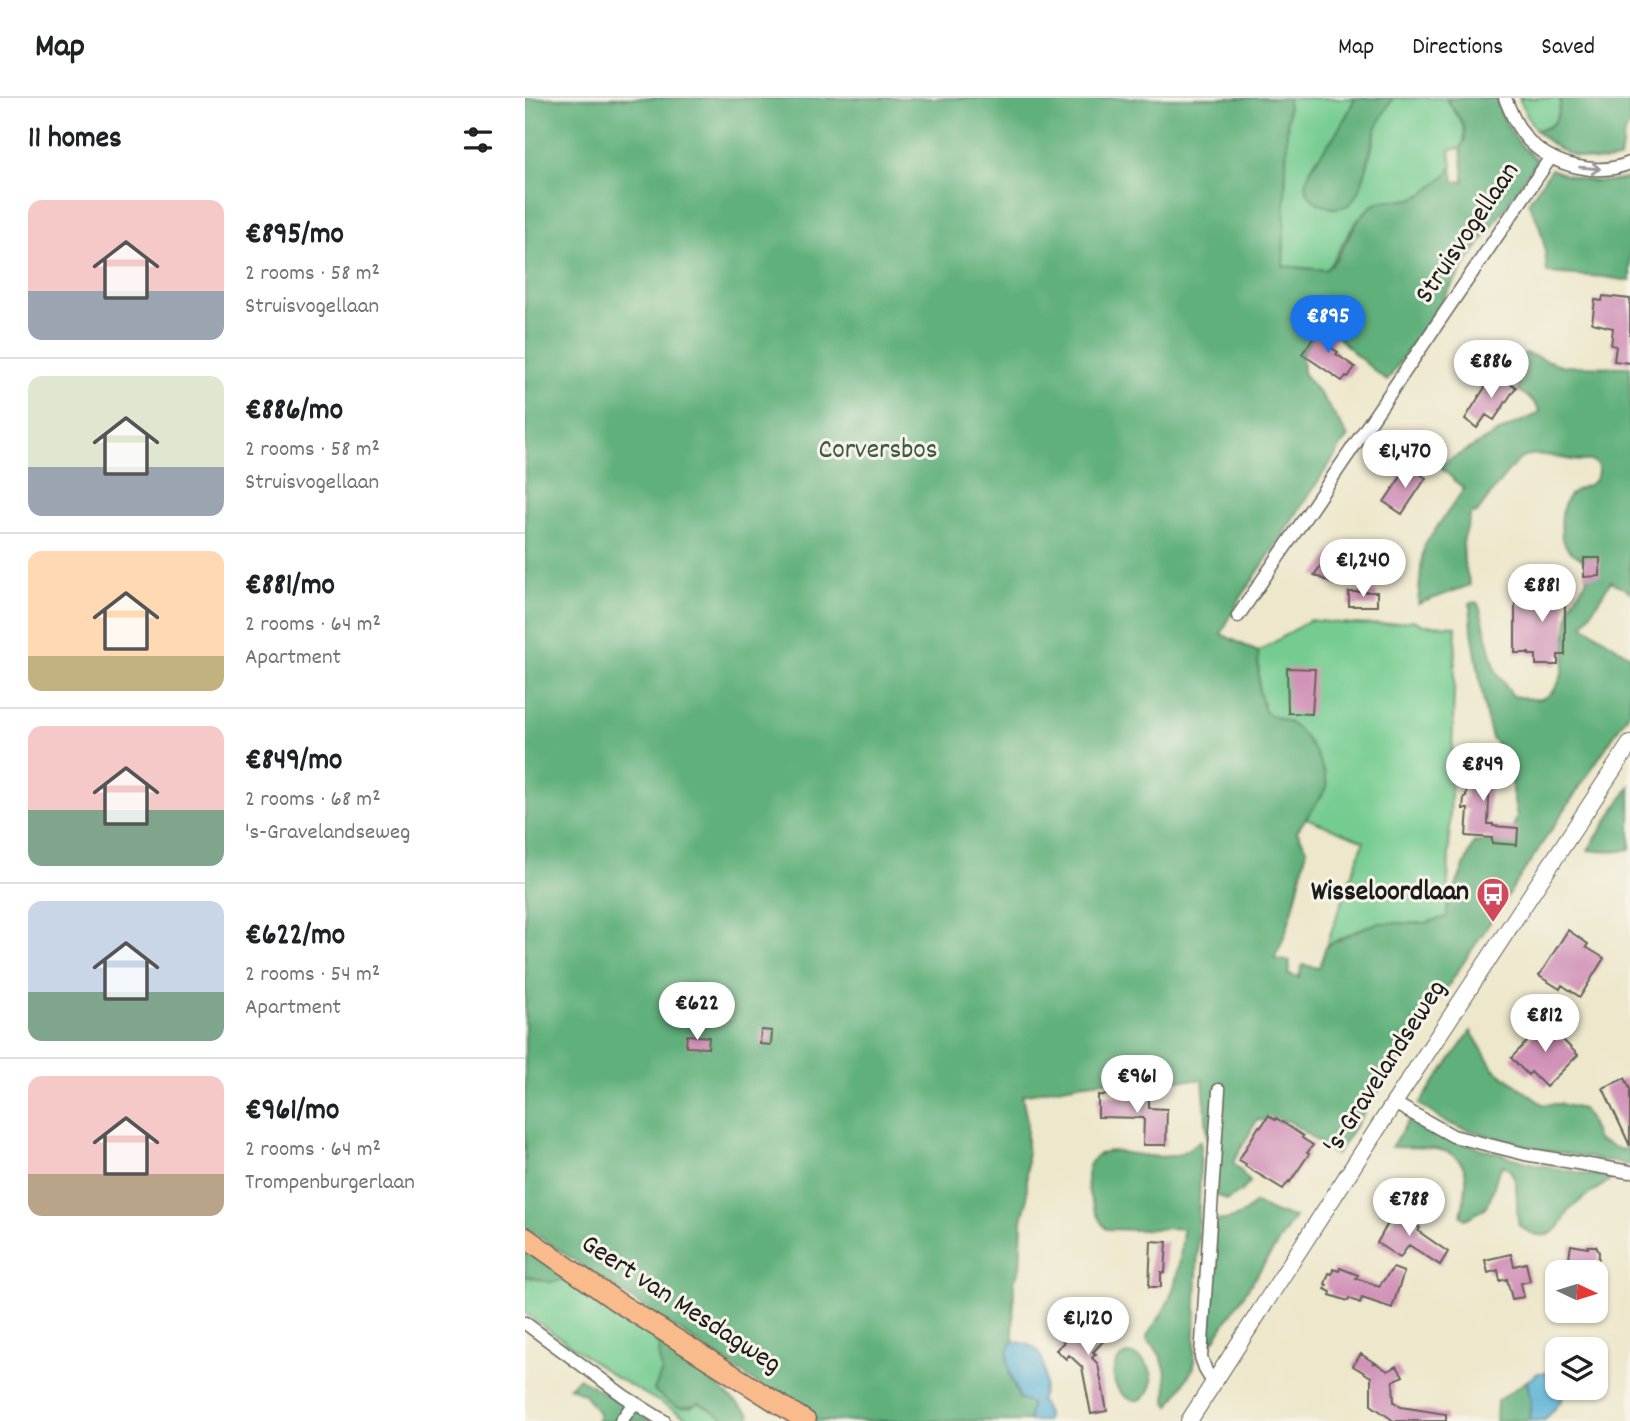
<!DOCTYPE html>
<html lang="en">
<head>
<meta charset="utf-8">
<style>
  body { margin:0; font-family:Dekko,sans-serif; background:#f2f2f2; color:#202124; height:100vh; display:flex; flex-direction:column; font-size:26px; white-space:nowrap }
  * { box-sizing:border-box; margin:0 }
  p { font-size:23px; color:#757577 }
  .icon { flex:none; width:38px; height:38px; fill:none; stroke:currentColor; stroke-width:2; stroke-linecap:round; stroke-linejoin:round }
  .map { position:relative; flex:1; overflow:hidden }
  .sheet { display:flex; flex-direction:column; background:#fff; width:525px }
  .sheet>* { flex:none }
  .needle { width:46px; rotate:94deg }
  .buttons { position:absolute; left:1020px; top:1162px; display:grid; gap:14px }
  .buttons a { display:grid; place-items:center; width:63px; height:63px; border-radius:14px; background:#fff; box-shadow:0 2px 5px #0004; font-size:35px }
  .price { position:absolute; translate:-50% -60px; padding:0 16px; border-radius:24px; background:#fff; color:#222; font-size:23px; line-height:46px; filter:drop-shadow(0 2px 4px #0008) }
  .price::after { content:''; position:absolute; left:50%; top:42px; width:21px; height:16px; margin-left:-10px; background:inherit; clip-path:polygon(0 0,100% 0,50% 100%) }
  .price.on { background:#1a73e8; color:#fff }
  ul { padding:0; list-style:none }
  li { display:flex; align-items:center; gap:21px; height:175px; padding:0 28px }
  li+li { border-top:2px solid #e0e0e0 }
  li span { display:grid; place-items:center; flex:none; width:196px; height:140px; border-radius:14px; color:#555 }
  li>.icon { margin-inline-start:auto }
  span .icon { width:84px; height:84px; fill:#fffc; stroke-width:1 }
  li b { font-size:30px }
  h2 { display:flex; justify-content:space-between; align-items:center; height:84px; padding:0 28px; font-size:30px }
  header { display:flex; align-items:center; gap:42px; box-sizing:border-box; height:98px; padding:0 35px; background:#fff; border-bottom:2px solid #e0e0e0 }
  header strong { font-size:33px }
  nav { display:flex; gap:38px; margin-inline-start:auto; font-size:24px }
  main { display:flex; flex:1; min-height:0 }
  .map>svg:first-child { display:block }
</style>
</head>
<body>
<header>
<strong>Map</strong>
<nav><a>Map</a><a>Directions</a><a>Saved</a></nav>
</header>
<main>
<section class="sheet">
<h2>11 homes<svg class="icon" aria-label="filters" viewBox="0 0 24 24"><path d="M4 7h16M4 17h16"/><circle cx="9" cy="7" r="2"/><circle cx="15" cy="17" r="2"/></svg></h2>
<ul>
<li><span style="background:linear-gradient(#f6c9c9 65%,#9aa5b1 0)"><svg class="icon" aria-label="home" viewBox="0 0 24 24"><path d="M3 11l9-7 9 7M6 9v11h12V9"/></svg></span><div><b>€895/mo</b><p>2 rooms · 58 m²</p><p>Struisvogellaan</p></div></li>
<li><span style="background:linear-gradient(#dfe7d0 65%,#9aa5b1 0)"><svg class="icon" aria-label="home" viewBox="0 0 24 24"><path d="M3 11l9-7 9 7M6 9v11h12V9"/></svg></span><div><b>€886/mo</b><p>2 rooms · 58 m²</p><p>Struisvogellaan</p></div></li>
<li><span style="background:linear-gradient(#ffd9b3 75%,#c2b280 0)"><svg class="icon" aria-label="home" viewBox="0 0 24 24"><path d="M3 11l9-7 9 7M6 9v11h12V9"/></svg></span><div><b>€881/mo</b><p>2 rooms · 64 m²</p><p>Apartment</p></div></li>
<li><span style="background:linear-gradient(#f6c9c9 60%,#7fa58c 0)"><svg class="icon" aria-label="home" viewBox="0 0 24 24"><path d="M3 11l9-7 9 7M6 9v11h12V9"/></svg></span><div><b>€849/mo</b><p>2 rooms · 68 m²</p><p>'s-Gravelandseweg</p></div></li>
<li><span style="background:linear-gradient(#c9d6e8 65%,#7fa58c 0)"><svg class="icon" aria-label="home" viewBox="0 0 24 24"><path d="M3 11l9-7 9 7M6 9v11h12V9"/></svg></span><div><b>€622/mo</b><p>2 rooms · 54 m²</p><p>Apartment</p></div></li>
<li><span style="background:linear-gradient(#f6c9c9 70%,#b9a48a 0)"><svg class="icon" aria-label="home" viewBox="0 0 24 24"><path d="M3 11l9-7 9 7M6 9v11h12V9"/></svg></span><div><b>€961/mo</b><p>2 rooms · 64 m²</p><p>Trompenburgerlaan</p></div></li>
</ul>
</section>
<div class="map">
<svg width="1105" height="1323" viewBox="0 0 1105 1323">
  <rect width="100%" height="100%" fill="#f7f3e8"/>
  <filter id="ink" filterUnits="userSpaceOnUse"><feTurbulence type="fractalNoise" baseFrequency=".0143" numOctaves="2"/><feDisplacementMap in="SourceGraphic" scale="14" xChannelSelector="R" yChannelSelector="G"/><feConvolveMatrix kernelMatrix="1 2 1 2 8 2 1 2 1" color-interpolation-filters="sRGB"/></filter>
  <filter id="wash" filterUnits="userSpaceOnUse"><feTurbulence type="fractalNoise" baseFrequency=".00686" numOctaves="4" result="noise"/><feDisplacementMap in="SourceGraphic" scale="28" xChannelSelector="R" yChannelSelector="G"/><feGaussianBlur stdDeviation="1.57" result="paint"/><feColorMatrix in="noise" values="0 0 0 0 0 0 0 0 0 0 0 0 0 0 0 0 0 1.4 0 .05"/><feComposite in="paint" operator="in"/></filter>
  <g filter="url(#wash)">
    <rect width="100%" height="100%" fill="#ede7cb"/>
    <path fill="#75cc91" stroke="#487456" stroke-width="2" d="M763 0H830C824 13 817 27 809 39 797 56 780 70 782 93L805 110 819 108 842 69 851 32 856 19 868 0H921C931 18 947 29 936 50L925 52 927 69C916 83 898 102 879 102 870 102 861 101 852 105 831 115 816 151 803 170L800 172 758 169Z
      M994 0H1036C1034 18 1032 31 1011 32L1002 18Z
      M785 522C819 526 855 530 888 522L898 527 931 528 922 819 900 825H853L840 829 801 848 839 743 781 720 802 690 764 624 749 620 740 614 734 594 733 554Z
      M44 1176 137 1243 134 1260 138 1273 129 1292 165 1310 174 1305 205 1323H168L90 1279 0 1215V1178C19 1181 27 1191 44 1176Z"/>
    <path fill="#60b07b" stroke="#3e664c" stroke-width="2" d="M0 0H763L758 168 800 172C820 158 825 123 848 107 858 101 869 103 880 102 898 101 917 82 927 69L929 84 939 83 936 50 940 42V33L937 24 921 0H971C979 26 991 45 1012 62L862 283 831 257 812 238 797 227 777 255 778 275 799 301 823 338 713 504 696 536 733 554 734 594 740 614C749 619 758 621 766 626 782 635 802 672 802 690L772 733 782 751C773 788 767 827 749 861L765 863 763 876 774 879 777 867 794 870 801 848 840 829 853 825H900L922 819V810L949 744H967L986 738 992 717 987 694V663L967 640 961 618 947 533 945 505 952 504 955 511 971 573 988 598C996 599 1007 602 1015 601 1049 592 1037 532 1046 507 1050 496 1064 486 1063 473 1063 463 1054 459 1046 454 1042 451 1039 445 1037 441 1036 427 1035 411 1043 399 1051 386 1073 392 1073 371 1073 361 1063 363 1056 363 1043 362 1031 358 1018 357 1012 356 1003 357 997 360 985 367 961 403 952 415L946 416 938 444 939 464 945 487 893 506 897 460 900 446 939 391 914 368C937 355 960 341 984 329 994 323 1006 321 1015 314 1012 304 1001 298 993 292L994 285 984 275 1000 255 1039 268 1105 269V494L1086 483 1058 527 1105 558V613L811 1057 764 1023 732 1022 708 1064 725 1084 717 1093 702 1102 687 1095 678 982C645 982 612 981 579 983 551 985 524 992 497 997L502 1023V1103L497 1122 495 1171 489 1182 488 1239 489 1243 486 1245 484 1275 494 1301 506 1305 504 1323H288L0 1129Z
      M830 0H868C861 11 854 21 850 34 844 55 842 81 829 101 825 107 818 110 810 110 805 110 800 108 795 106 762 90 798 55 809 38 817 26 825 13 830 0Z
      M1036 0H1105V27L1099 35 1095 61C1063 67 1033 56 1011 32 1032 31 1034 18 1036 0Z
      M1026 71C1052 83 1078 87 1105 80V183L1079 179 1022 175C1020 147 1018 129 1003 105Z
      M1105 688V751C1091 755 1078 754 1063 752Z
      M946 933 968 970 1017 1006H1036L1057 1011 1064 1021 1072 1042 1096 1052 1105 1049V1067L1010 1050 933 1029 919 1023 894 1006Z
      M884 1022 930 1043 1009 1066 1087 1081C1074 1090 1056 1100 1046 1111 1041 1116 1038 1124 1033 1130 1022 1143 1005 1137 994 1127 989 1109 998 1077 978 1067 967 1080 971 1096 960 1109 955 1114 947 1118 940 1121L936 1118C938 1106 942 1092 941 1079 938 1044 892 1050 866 1049Z
      M676 1043 669 1269 645 1308 641 1303C643 1280 642 1258 622 1242V1238C629 1227 638 1216 643 1204 654 1180 656 1156 658 1131L647 1130 614 1132 581 1131C567 1114 547 1063 580 1054 587 1052 595 1054 602 1055 617 1057 637 1061 652 1057 660 1054 668 1048 676 1043Z
      M730 1105 751 1115 770 1119 685 1248 690 1123C710 1122 716 1118 730 1105Z
      M0 1146 44 1176C27 1191 19 1181 0 1178Z
      M137 1243 184 1278 187 1284 225 1316 223 1323H205L174 1305C154 1316 146 1305 129 1293L137 1273 134 1260 135 1249 132 1246Z
      M602 1256C626 1258 638 1288 615 1302 590 1305 577 1266 602 1256Z
      M54 1280 126 1323H72L74 1316 59 1296 44 1289Z
      M1002 1283 1006 1305 1004 1323H971L972 1303Z"/>
    <path fill="#57b0d4" stroke="#3a6678" stroke-width="2" d="M489 1243C497 1245 506 1246 511 1251 522 1263 522 1289 515 1302L522 1315 521 1323H504L506 1306 495 1301C489 1285 474 1258 489 1243Z
      M1032 1274V1290H1039L1037 1302 1020 1322 1004 1323 1006 1305 1002 1283 1013 1275Z"/>
    <g id="blocks">
      <path fill="#d192b8" d="M1078 198 1105 201V265L1089 263 1091 248 1086 247 1088 230 1067 225 1070 202 1077 203Z
        M797 227 812 238 805 249 813 254 811 256 830 269 823 279 821 278 817 283 777 256Z
        M969 275 991 289 969 322 961 317 952 330 940 321Z
        M883 368 901 380 877 416 859 404Z
        M808 452 819 459 828 453 838 466 810 487 789 477Z
        M1059 460H1075V478L1059 479Z
        M1040 486V557H1033V567H1011V557H1004V555H990V506H1003V487Z
        M824 494H852V508H824Z
        M762 570 790 571 787 616 763 615Z
        M944 656 968 657V665L972 670 965 675 963 726H968V728L993 730 992 747 967 745V740L941 738 943 711H938L939 699H941Z
        M1043 832 1063 846 1061 849 1079 860 1055 899 1037 887 1035 891 1014 878Z
        M1023 922 1040 939 1038 942 1053 957 1021 989 1006 974 1003 977 986 960Z
        M236 932 247 933 246 947 235 946Z
        M162 937 184 939 183 950 161 949Z
        M1100 980 1105 991V1048L1078 990Z
        M573 997 624 999V1010L642 1011 641 1047H618L619 1020 573 1019Z
        M744 1017 750 1022 751 1020 778 1038 777 1040 788 1047 782 1055 784 1056 765 1084 764 1083 758 1091 720 1068 721 1066 714 1062 734 1028 736 1029Z
        M888 1110 890 1121 887 1125 895 1130 893 1133 923 1154 915 1167 884 1147 875 1160 852 1145 862 1127 869 1124V1117L872 1113Z
        M626 1143 642 1144 640 1175 636 1174V1189H624Z
        M1046 1147 1063 1150V1148H1071L1074 1154 1073 1174H1042Z
        M986 1156 989 1168 1001 1165 1005 1183 996 1185 999 1199 987 1201 982 1181 975 1183 973 1172 963 1175 960 1162Z
        M815 1170 833 1177 831 1180 854 1188 868 1170 879 1174 867 1210 837 1200 835 1205 824 1200 823 1203 805 1197 806 1194 800 1191 802 1187 800 1186 804 1175 807 1176 808 1171 814 1173Z
        M569 1213 578 1221 574 1226 585 1236 568 1254 571 1256 567 1260 573 1266 582 1313 566 1316 557 1269 544 1257 541 1261 531 1252 539 1244 537 1241 550 1228Z
        M836 1256 848 1264V1265L849 1264 863 1273 872 1268 878 1278 868 1283 869 1304 876 1309 921 1316V1323H869L846 1307V1279L828 1268Z"/>
    </g>
  </g>
  <g filter="url(#ink)">
    <use href="#blocks" fill-opacity="0" stroke="#656359" stroke-width="2"/>
    <g fill="none" stroke-linecap="round" stroke-linejoin="round">
      <defs>
        <path id="minor" d="M980 0C986 15 992 30 1004 43 1029 68 1072 79 1105 65
          M713 518 1026 59
          M869 1005 928 1038 1000 1056 1105 1074
          M0 1225 99 1298 139 1323
          M688 1284 681 1273 676 1259 694 992
          M96 1323 109 1305"/>
        <path id="tertiary" d="M664 1323 869 1005 1105 646"/>
        <path id="primary" d="M0 1139 91 1203 281 1323"/>
      </defs>
      <use href="#minor" stroke="#656359" stroke-width="15"/>
      <use href="#tertiary" stroke="#656359" stroke-width="18"/>
      <use href="#primary" stroke="#656359" stroke-width="22"/>
      <use href="#minor" stroke="#fff" stroke-width="12"/>
      <use href="#tertiary" stroke="#fff" stroke-width="16"/>
      <use href="#primary" stroke="#fabb8c" stroke-width="19"/>
    </g>
    <defs><path id="oneway-shaft" d="M-6 0H5M1.5-3L5.5 0L1.5 3" fill="none" stroke-width="1.6" stroke-linecap="round" stroke-linejoin="round" transform="scale(1.75)"/></defs>
    <use stroke="#999" href="#oneway-shaft" transform="translate(1065 70) rotate(5)"/>
  </g>
  <defs>
    <symbol id="bus-pin" viewBox="-11 -11 22 30"><path d="M0 17L-7.5 6A9.5 9.5 0 1 1 7.5 6Z" fill="#d1495b" stroke="#f7f3e8"/><path d="M-5-6H5V4H4V6H2V4H-2V6H-4V4H-5ZM-3.5-4V0h7V-4ZM-3.5 1.2v1.5H-2V1.2ZM2 1.2v1.5H3.5V1.2Z" fill="#fff"/></symbol>
  </defs>
  <g fill-rule="evenodd">
    <use href="#bus-pin" x="949" y="777" width="38" height="52"/>
  </g>
  <g text-anchor="middle" dominant-baseline="central" stroke-width="6" stroke-linejoin="round" paint-order="stroke">
    <g font-size="28" fill="#1c1c1c" stroke="#f7f3e8">
      <text transform="translate(944 136) rotate(-56)">Struisvogellaan</text>
      <text transform="translate(862 970) rotate(-57)">'s-Gravelandseweg</text>
      <text transform="translate(155 1208) rotate(33)">Geert van Mesdagweg</text>
    </g>
    <g font-size="28" fill="#3b5a45" stroke="#f7f3e8">
      <text x="353" y="354">Corversbos</text>
    </g>
    <g font-size="28" font-weight="bold" fill="#1c1c1c" stroke="#f7f3e8" text-anchor="end">
      <text x="944" y="796">Wisseloordlaan</text>
    </g>
  </g>
</svg>
<div class="buttons">
<a><svg class="needle" viewBox="-14 -14 28 28"><path d="M0-13l5 13h-10z" fill="#e53935"/><path d="M0 13l5-13h-10z" fill="#757577"/></svg></a>
<a><svg class="icon" aria-label="layers" viewBox="0 0 24 24"><path d="M12 4l9 5-9 5-9-5zM3 14l9 5 9-5"/></svg></a>
</div>
<b class="price on" style="left:803px;top:257px">€895</b>
<b class="price" style="left:966px;top:302px">€886</b>
<b class="price" style="left:880px;top:392px">€1,470</b>
<b class="price" style="left:838px;top:501px">€1,240</b>
<b class="price" style="left:1017px;top:526px">€881</b>
<b class="price" style="left:958px;top:705px">€849</b>
<b class="price" style="left:172px;top:944px">€622</b>
<b class="price" style="left:1020px;top:956px">€812</b>
<b class="price" style="left:612px;top:1017px">€961</b>
<b class="price" style="left:884px;top:1140px">€788</b>
<b class="price" style="left:563px;top:1259px">€1,120</b>
</div>
</main>
</body>
</html>
